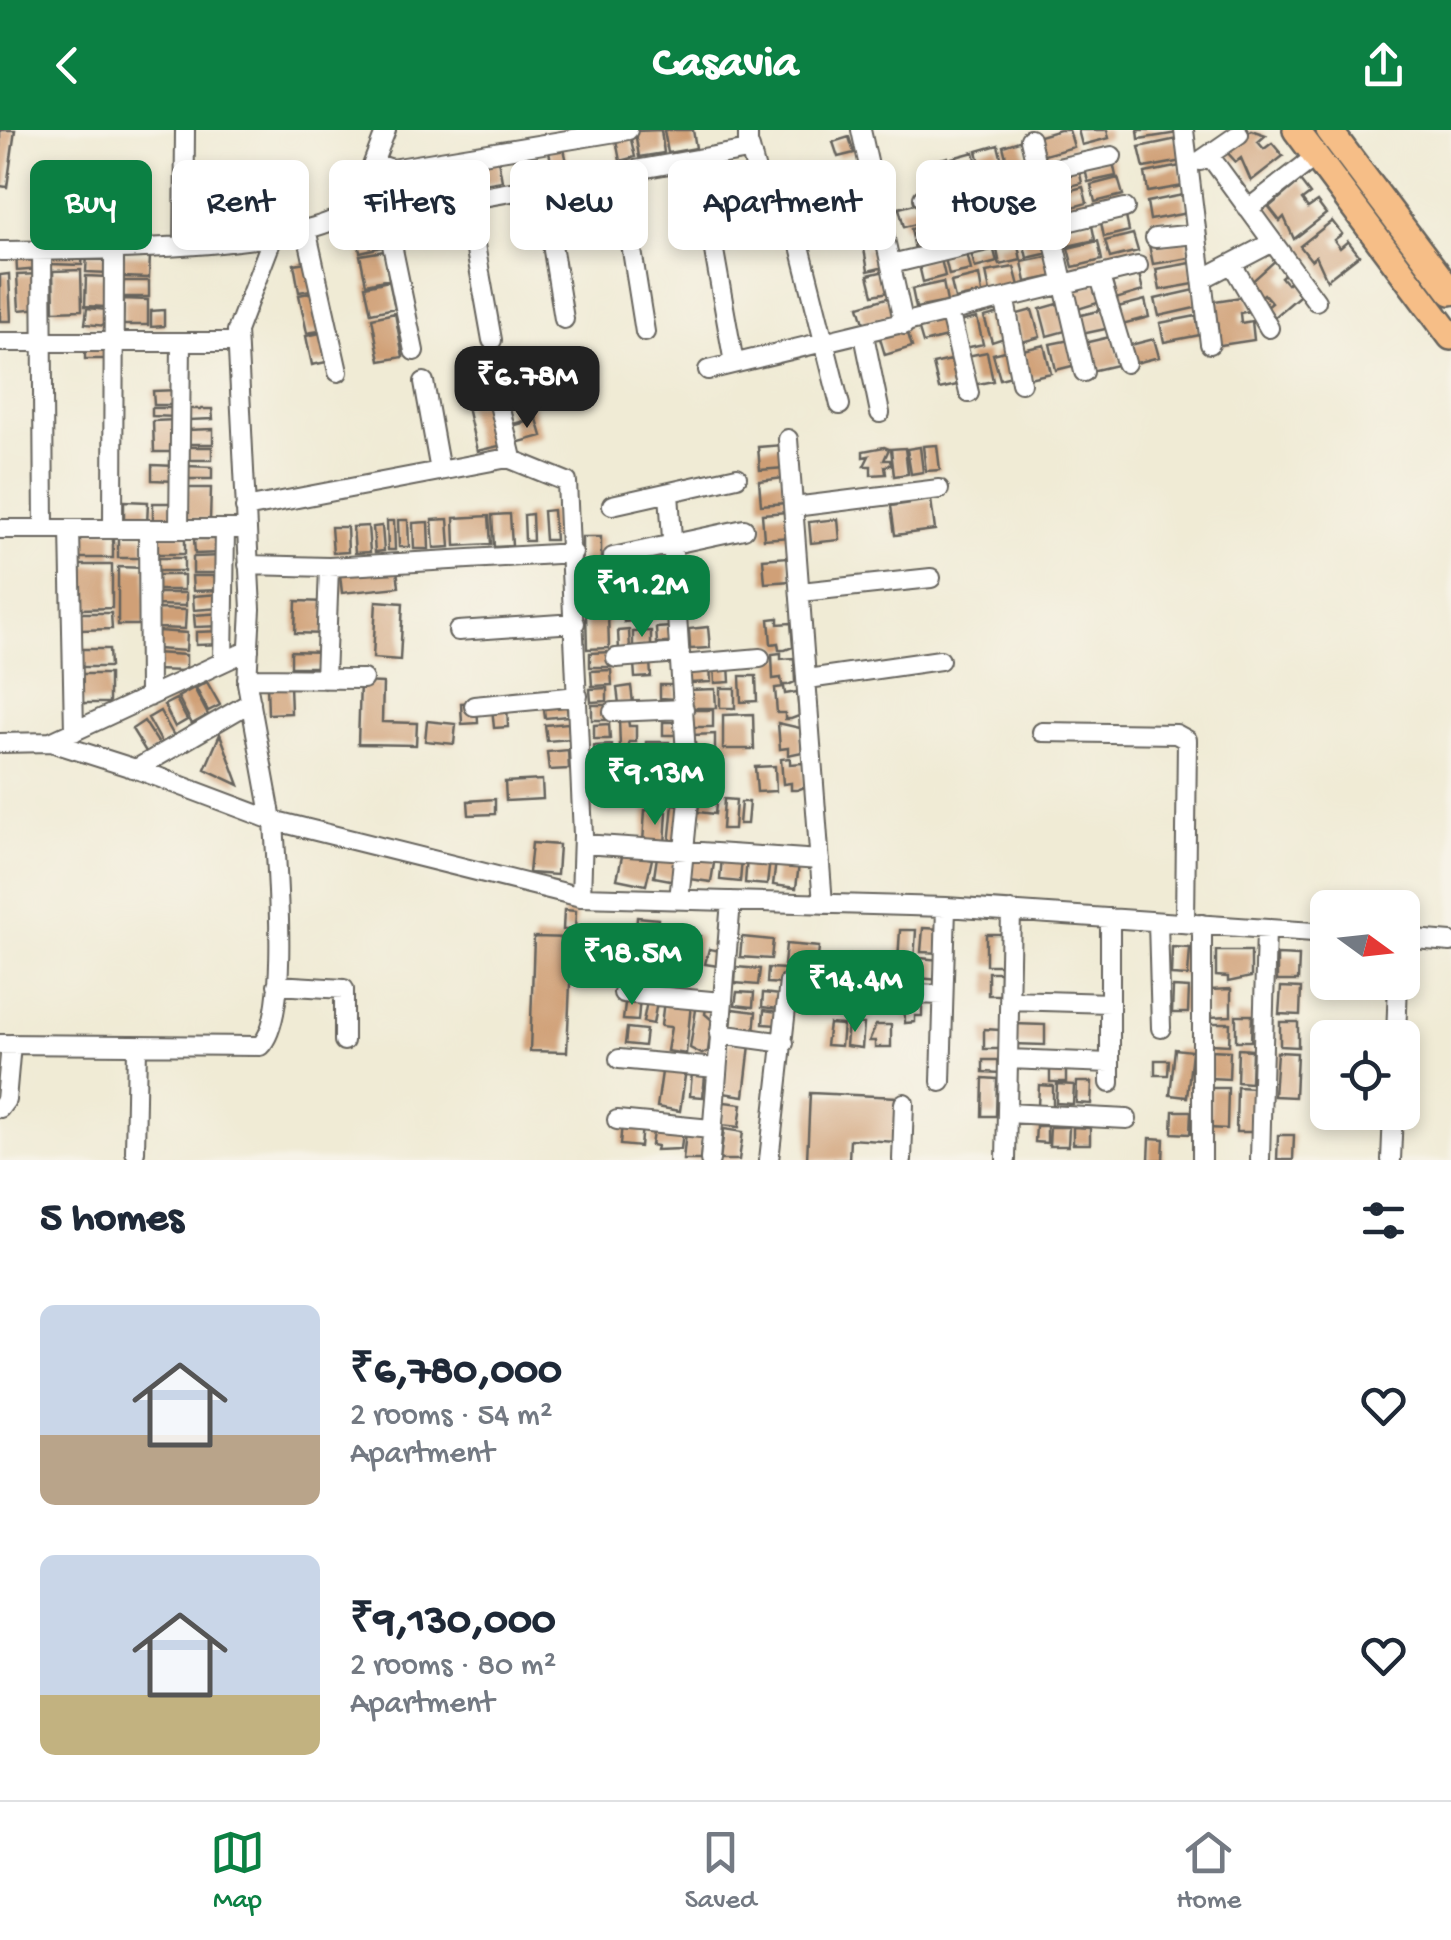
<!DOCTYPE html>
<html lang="en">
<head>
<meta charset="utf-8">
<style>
  body { margin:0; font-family:"Gochi Hand",sans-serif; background:#f6f6f7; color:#1f2937; height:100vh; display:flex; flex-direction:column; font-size:38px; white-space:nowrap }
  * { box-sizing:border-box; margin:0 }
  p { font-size:32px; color:#747a83 }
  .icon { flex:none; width:55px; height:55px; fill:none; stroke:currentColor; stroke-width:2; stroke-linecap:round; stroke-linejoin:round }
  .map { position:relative; height:1030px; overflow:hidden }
  .details { display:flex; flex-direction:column; background:#fff; flex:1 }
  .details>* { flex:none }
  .guide { position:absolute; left:30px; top:30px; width:1392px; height:90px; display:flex; gap:20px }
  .needle { width:65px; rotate:105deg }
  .controls { position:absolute; left:1310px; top:760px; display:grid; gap:20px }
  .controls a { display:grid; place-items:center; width:110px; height:110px; border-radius:15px; background:#fff; box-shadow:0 5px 15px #0003; font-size:50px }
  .price { position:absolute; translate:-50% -85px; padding:0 22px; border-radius:20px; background:#0b8043; color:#fff; font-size:32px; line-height:65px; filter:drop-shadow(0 2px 5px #0008) }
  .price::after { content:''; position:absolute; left:50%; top:60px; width:30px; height:22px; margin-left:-15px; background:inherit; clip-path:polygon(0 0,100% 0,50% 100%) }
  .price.on { background:#222; color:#fff }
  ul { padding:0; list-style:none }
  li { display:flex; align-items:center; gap:30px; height:250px; padding:0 40px }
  li span { display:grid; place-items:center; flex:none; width:280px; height:200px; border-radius:15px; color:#555 }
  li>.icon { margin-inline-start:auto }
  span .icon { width:120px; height:120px; fill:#fffc; stroke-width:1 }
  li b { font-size:42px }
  h2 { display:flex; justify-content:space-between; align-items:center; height:120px; padding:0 40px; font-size:42px }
  .chip { padding:0 35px; border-radius:15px; background:#fff; box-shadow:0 5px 15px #0003; font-size:35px; line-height:90px }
  .chip.on { background:#0b8043; color:#fff }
  header { display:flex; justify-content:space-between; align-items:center; height:130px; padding:0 40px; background:#0b8043; color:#fff; font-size:45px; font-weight:800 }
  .tab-bar { display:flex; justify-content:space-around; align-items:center; height:140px; border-top:2px solid #e0e1e3; background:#fff; font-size:28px; color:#747a83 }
  .tab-bar a { display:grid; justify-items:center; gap:5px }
  .tab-bar .on { color:#0b8043 }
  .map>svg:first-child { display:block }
</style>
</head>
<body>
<header><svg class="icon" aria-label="back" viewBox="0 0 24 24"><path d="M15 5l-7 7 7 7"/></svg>Casavia<svg class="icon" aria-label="share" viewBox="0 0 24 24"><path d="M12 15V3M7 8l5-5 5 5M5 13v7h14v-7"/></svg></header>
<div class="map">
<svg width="1451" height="1030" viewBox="0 0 1451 1030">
  <rect width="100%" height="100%" fill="#f7f3e8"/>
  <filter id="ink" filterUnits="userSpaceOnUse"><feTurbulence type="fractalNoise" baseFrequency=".01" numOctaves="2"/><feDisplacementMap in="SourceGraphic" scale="20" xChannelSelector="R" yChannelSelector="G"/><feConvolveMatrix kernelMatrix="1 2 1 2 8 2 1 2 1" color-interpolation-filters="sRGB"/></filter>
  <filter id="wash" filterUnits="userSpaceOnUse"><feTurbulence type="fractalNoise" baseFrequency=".0048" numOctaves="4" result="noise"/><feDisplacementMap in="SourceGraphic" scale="40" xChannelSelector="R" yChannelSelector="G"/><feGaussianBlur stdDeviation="2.25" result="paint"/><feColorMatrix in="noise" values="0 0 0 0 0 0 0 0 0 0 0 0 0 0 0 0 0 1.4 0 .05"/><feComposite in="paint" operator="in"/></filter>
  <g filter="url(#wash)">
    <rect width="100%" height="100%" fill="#f0ebd5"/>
    <g id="blocks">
      <path fill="#d0a077" d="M0 0H15L7 57 0 56Z
        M661 0 664 23 639 27 635 1Z
        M664 0H693L696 18 668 23Z
        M1060 0H1069L1074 17 1041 26 1036 7Z
        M1078 0H1107L1109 8 1082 15Z
        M1138 0H1177L1178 3 1139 9Z
        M1251 0 1266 5 1258 12 1264 19 1272 13 1283 26 1251 51 1241 28 1236 32 1226 21Z
        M629 1 635 27 620 31 615 5Z
        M849 7 854 23 838 27 833 12Z
        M1177 9 1182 31 1144 38 1139 17Z
        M1022 10 1027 29 1008 35 1003 16Z
        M563 14 568 37 553 40 548 18Z
        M998 15 1003 35 982 40 977 21Z
        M974 22 979 41 956 47 952 28Z
        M497 24 502 51 472 56 467 29Z
        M948 27 953 47 934 53 929 32Z
        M1112 28 1116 46 1088 52 1084 34Z
        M463 29 469 57 439 62 434 35Z
        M1078 35 1082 53 1054 60 1050 42Z
        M1180 36 1183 56 1148 62 1145 43Z
        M1032 46 1036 66 1013 71 1009 51Z
        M1118 48 1123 65 1095 72 1091 55Z
        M1300 51 1310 64 1302 70 1308 78 1317 72 1326 84 1294 109 1284 87 1280 91 1269 77Z
        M1004 53 1009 73 987 79 982 59Z
        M1083 57 1087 73 1056 82 1052 65Z
        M978 58 983 79 961 84 956 64Z
        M952 64 957 84 935 89 930 70Z
        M1183 65 1187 83 1150 90 1147 72Z
        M1037 69 1041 88 1020 92 1016 73Z
        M923 72 928 91 904 97 899 78Z
        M1010 76 1014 95 992 99 988 81Z
        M984 81 989 100 968 106 963 86Z
        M1125 82 1129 101 1104 107 1100 88Z
        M959 86 963 107 941 112 936 91Z
        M879 89 884 110 863 115 859 94Z
        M380 90 386 116 360 122 354 96Z
        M1091 91 1095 110 1063 117 1059 98Z
        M1332 91 1342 104 1334 110 1340 118 1348 111 1359 125 1327 150 1316 126 1311 130 1300 116Z
        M933 94 938 115 915 120 911 99Z
        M1044 102 1049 123 1027 128 1022 107Z
        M1133 104 1138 121 1110 128 1105 111Z
        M1187 109 1190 128 1153 134 1149 115Z
        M1017 111 1021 130 1000 135 996 115Z
        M1098 111 1102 130 1073 137 1068 118Z
        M992 113 997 132 975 138 970 118Z
        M885 115 889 136 868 141 864 119Z
        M37 119 39 139 17 141 16 121Z
        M966 119 971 140 949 145 944 124Z
        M384 121 389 149 366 154 360 125Z
        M51 122 83 123 82 135 50 134Z
        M87 123 110 125 109 143 86 142Z
        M122 125 150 126 149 148 122 147Z
        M940 125 945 146 923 152 918 131Z
        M1051 126 1055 146 1026 152 1022 132Z
        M1278 128 1289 140 1281 147 1287 154 1295 147 1306 160 1275 187 1267 177 1272 173 1264 164 1259 168 1248 155Z
        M317 130 322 158 299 162 294 134Z
        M1191 133 1194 154 1160 160 1156 139Z
        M1014 137 1019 156 990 162 986 142Z
        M81 140 82 180 54 181 53 141Z
        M889 140 894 161 873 165 868 145Z
        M9 144 11 191H0V145Z
        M39 144 41 178 19 180 17 145Z
        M1139 144 1143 161 1116 169 1112 151Z
        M979 145 982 163 955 169 951 152Z
        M86 146 108 147 106 177 85 176Z
        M124 151H149V167H123Z
        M389 151 395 178 371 183 365 156Z
        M943 152 947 172 916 178 912 159Z
        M1099 153 1104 171 1078 179 1072 160Z
        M323 160 331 199 307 203 299 165Z
        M1195 160 1199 177 1159 186 1155 169Z
        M1248 166 1250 181 1240 183 1241 193 1252 191 1254 210 1214 216 1212 201 1218 200 1216 188 1210 189 1208 172Z
        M890 167 894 185 864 193 859 176Z
        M124 169 148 170V195H123Z
        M1145 170 1149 187 1122 194 1118 177Z
        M1061 173 1069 200 1047 206 1040 179Z
        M87 178 108 180 106 196 85 194Z
        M1106 179 1110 198 1077 205 1073 187Z
        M164 180V196L151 197V181Z
        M1032 180 1040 207 1022 212 1014 185Z
        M1003 182 1010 206 992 212 984 187Z
        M395 183 403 227 380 231 372 188Z
        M945 186 950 206 923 213 917 193Z
        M1196 186 1200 205 1164 212 1160 193Z
        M977 188 983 214 965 218 959 192Z
        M906 197 912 217 885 225 879 205Z
        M330 201 336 230 312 235 306 206Z
        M1114 206 1121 234 1091 241 1084 213Z
        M85 209H110V229H85Z
        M1154 209 1159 227 1132 234 1127 216Z
        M1070 210 1076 235 1056 240 1050 214Z
        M1044 215 1051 243 1029 248 1023 220Z
        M1013 219 1019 244 1000 249 993 224Z
        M987 222 993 251 973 255 967 226Z
        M951 230 957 255 939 259 933 234Z
        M486 238 493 269 467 275 460 244Z
        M529 254 533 271 508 277 504 260Z
        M178 260V275H154L153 261Z
        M493 271 503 315 477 321 467 277Z
        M532 273 536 288 513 294 509 279Z
        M152 278H177V287L152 286Z
        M188 279H212L213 289 188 290Z
        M537 289 542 306 516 313 512 296Z
        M176 290 177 322H154L153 291Z
        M213 299V314H186V300Z
        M783 315 784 338 760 340 758 317Z
        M937 315 940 340 926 341 923 316Z
        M186 317H212V330H186Z
        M884 317 889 319 884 330H890L891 335 885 336 886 344 871 345V336H864L869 326 863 327V321Z
        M920 317 923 342 911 344 907 319Z
        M905 318 908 344 894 346 891 319Z
        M152 335 176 336V351L152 350Z
        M186 336 212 337V349H186Z
        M784 348 786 373 761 375 759 351Z
        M187 358H211L210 390 186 389Z
        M931 370 935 400 895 405 891 376Z
        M124 371 148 372 147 395 124 394Z
        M153 373H173V396H153Z
        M553 380 555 410H545L543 381Z
        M787 382 790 407 764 409 762 384Z
        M510 384 512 416 494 417 492 385Z
        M532 384 533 411H525L524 385Z
        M489 386 491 414 455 416 454 388Z
        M448 389 450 417 434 418 432 390Z
        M838 389 840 410 811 413 809 392Z
        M398 390H408L409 417H399Z
        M387 391H394L395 420H388Z
        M428 392 429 419H414L413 393Z
        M368 396 370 422 355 423 353 397Z
        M382 396 384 421 375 422 373 397Z
        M331 397H347L348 422 333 423Z
        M113 401V428H79V402Z
        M157 404H185V424H156Z
        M118 405 144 406V428H118Z
        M582 407H601V441H582Z
        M194 409H221V423L195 424Z
        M223 426V443H193V427Z
        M788 427 790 451 765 453 763 429Z
        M157 428H184V441H157Z
        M396 430 399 457 342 463 339 436Z
        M80 435H112V478L80 479Z
        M118 437 146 438V495H118Z
        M158 445H184V460H158Z
        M192 446H221V460L193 461Z
        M606 447 607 466 587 467 586 448Z
        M157 463H186V476L157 475Z
        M219 464 220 478 194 480 193 466Z
        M666 467 669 485 659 487 656 468Z
        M296 471 326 472 325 504 295 503Z
        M376 471 403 473 400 530 373 528Z
        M654 471 656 488 642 491 639 474Z
        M637 474 639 490 624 492 622 476Z
        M158 479 186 480 185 499 157 498Z
        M608 482 609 518 587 519 586 483Z
        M80 483H111L112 499 80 500Z
        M222 483 223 496 195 497 194 485Z
        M778 488V494L791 493 793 517 785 520H779L778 513 771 514 769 489Z
        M671 497 672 513H657L656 498Z
        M708 497 710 518 690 519 689 499Z
        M629 500 630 520 619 521 618 501Z
        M158 501 187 503 186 521 156 519Z
        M222 501 223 514 196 515V502Z
        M651 501V517L633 518V502Z
        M79 519H109L110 537H79Z
        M291 521 323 522 322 537H291Z
        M611 522V537H590V523Z
        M154 523 186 525V541L153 540Z
        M781 523V529L794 528 795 552 788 555H782L781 548 773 549 772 524Z
        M650 531 651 547 635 548 634 533Z
        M729 535 730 552 715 553 714 536Z
        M710 536 711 552 689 553 688 537Z
        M611 540 612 555 592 556 591 541Z
        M80 544H109V573H81Z
        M740 546H756L757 571 741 572Z
        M207 552 220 575 208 581 196 558Z
        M360 552 383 553 382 592 417 593 416 615 358 614Z
        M290 554 291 583 268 584 267 555Z
        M660 555H676V569L660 568Z
        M631 556 633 573 619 574 617 558Z
        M784 557 785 564 797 562 799 586 791 589H785V583H777L775 558Z
        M194 558 208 585 192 594 178 567Z
        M607 558V571L591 572 590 559Z
        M720 558H735V578H720Z
        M715 559 716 578H690L689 560Z
        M176 569 187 590 175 597 164 575Z
        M566 570 568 586 545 588 543 572Z
        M477 572 478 593 462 594 461 573Z
        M592 575H608V590H592Z
        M507 576 508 597 494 598 492 577Z
        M691 580H713V597H691Z
        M160 581 174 606 162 613 148 588Z
        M753 584 754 619H723V585Z
        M619 589H628L629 596H636V612H629V617H620Z
        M144 591 161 617 148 625 132 599Z
        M427 591 456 594 454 614 425 611Z
        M663 592H677V605H663Z
        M568 593 570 609 547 611 545 595Z
        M778 593 800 598 802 622 788 625V618L780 619Z
        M609 594 610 609H594V595Z
        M220 604 239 655 205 639Z
        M715 604V627L693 628 692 605Z
        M646 612H669V629H646Z
        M612 615V664L597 665 594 616Z
        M568 620 569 639 549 640 547 622Z
        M790 628V634L803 633 805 657 797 660H791V653L783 654 781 629Z
        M775 636 776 661 757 662 755 637Z
        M653 645 654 672 617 675 616 647Z
        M542 650 543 669 506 671 505 652Z
        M700 663 717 665 715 684 698 682Z
        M495 669V684L469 685 468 671Z
        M724 669 736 670 734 699H722Z
        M741 672H749L747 694H739Z
        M673 674 686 676 681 717 669 715Z
        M645 680 667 682 665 715 643 713Z
        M532 713 559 715 557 745 529 743Z
        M658 720 680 724 676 751 654 747Z
        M623 722 652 729 646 755 617 749Z
        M692 723 715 727 711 752 689 749Z
        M722 727 742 729 740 752 720 750Z
        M747 728 770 730 767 755 745 753Z
        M776 731 799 734 796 758 773 755Z
        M564 780 576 781 575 800H563Z
        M637 787 658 789 655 821 635 820Z
        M923 798 942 799 941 823 921 822Z
        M900 800H916L914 832 898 831Z
        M986 804H1003L1002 835H986Z
        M692 805 700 806 697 832 689 831Z
        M534 807 572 808 567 922 530 921Z
        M742 807 773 810 771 829 740 827Z
        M786 814 819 817 817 839 784 835Z
        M1172 817 1190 818 1188 846 1171 845Z
        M709 819 721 821 718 836 705 834Z
        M1216 821H1251V847L1228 852V847L1216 846Z
        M627 823 635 824 632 848 624 847Z
        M850 825 891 828 890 845 881 844 880 849 856 847 849 842Z
        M1277 825 1299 826 1298 851H1277Z
        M640 826 647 827 643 849 636 848Z
        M649 827 656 828 652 853 645 852Z
        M920 828 940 830 939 850 919 848Z
        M736 837 760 839 758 855 735 853Z
        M768 838 785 839 783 854 767 853Z
        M988 842H1000V865H988Z
        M798 843 820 845 819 862 796 860Z
        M1173 857 1189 858 1188 883H1172Z
        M1281 857 1301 858 1300 885 1279 884Z
        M1231 859V886L1209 887V860Z
        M737 862 754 863 753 877 735 875Z
        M763 863 780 865 779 879 762 877Z
        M794 864 818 866 816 885 792 882Z
        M626 865 640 867 638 891 623 890Z
        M922 868V886H915V892L905 893 904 869Z
        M664 870 691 874 686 924 667 921 671 897 661 896Z
        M647 871 657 872 653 894 643 892Z
        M697 873 707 874 705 884 712 890 708 921 702 924 690 918Z
        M733 879 756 882 754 903 731 899Z
        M764 880 778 882 777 895 763 894Z
        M1236 885H1252L1251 911H1236Z
        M1280 892H1298V917L1280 916Z
        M848 893 864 894 862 918 846 916Z
        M1211 893H1230L1229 915 1211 914Z
        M829 894 843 895 841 916 826 915Z
        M1014 894 1045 895V915L1013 914Z
        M876 895H891V917H875V911H869Z
        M627 898 646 900 644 916 625 914Z
        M984 899 1000 900V919H984Z
        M729 912 750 915 744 966 723 963Z
        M1175 919 1192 921 1187 967 1170 965Z
        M1238 919 1252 920 1251 953 1237 952Z
        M1210 920 1230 921 1229 949 1209 948Z
        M1277 922 1297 923 1295 967 1274 966Z
        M983 930H1001V943L983 942Z
        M1155 930H1169L1168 945H1155Z
        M1050 933H1066V952H1050Z
        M663 935 686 939 680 981 657 977Z
        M692 943 705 945 703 967 690 966Z
        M983 948 997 949 996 986H982Z
        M1077 952H1092L1091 974 1076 973Z
        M1057 954 1074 955 1073 974 1056 973Z
        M1039 955 1053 956V976H1038Z
        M1237 957 1254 958 1253 1002H1236Z
        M1211 958H1228L1227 999 1209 998Z
        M810 963 898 967 896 1012 850 1009 849 1030H807Z
        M724 972 742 974 739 997 721 995Z
        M1173 981H1191L1190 1004 1172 1003Z
        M622 993 642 995 640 1017 620 1015Z
        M1036 996H1047V1013L1035 1012Z
        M654 997 683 1001 681 1019 656 1020 657 1016 651 1015Z
        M1050 997H1069L1068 1016H1049Z
        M1073 997 1090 998V1014H1073Z
        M724 999 743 1002 739 1030H720Z
        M686 1002 703 1004 700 1030H683Z
        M1278 1005H1294L1293 1030H1277Z
        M1150 1008 1164 1009 1163 1030H1149Z"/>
    </g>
  </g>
  <g filter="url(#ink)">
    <use href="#blocks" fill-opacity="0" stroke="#66645d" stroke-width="2.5"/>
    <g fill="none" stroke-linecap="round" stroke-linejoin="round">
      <defs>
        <path id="minor" d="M861 0 904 195
          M1184 0 1210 214
          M1030 9 1084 242
          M750 18 765 75
          M1209 25 1316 171
          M698 31 734 233
          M1200 31 1239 4
          M374 33 392 39 628 0
          M620 45 645 202
          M543 58 564 189
          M923 68 1112 26
          M467 70 492 210
          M361 71 398 82 748 20V0
          M1248 79 1315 27
          M393 82 390 105 414 221
          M306 99 338 242
          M1155 108 1196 104
          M799 112 840 275
          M184 116 185 0
          M42 120 44 399
          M0 121C73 120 305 123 356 77L386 0
          M891 134 1125 78
          M1232 134 1269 198
          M1100 147 1126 233
          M1202 149 1273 112
          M1005 171 1021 253
          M950 184 969 263
          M864 205 880 283
          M0 212H237
          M708 240 1138 136
          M491 241 512 328
          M424 252 440 341
          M788 309 823 774
          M669 363 689 670 679 770
          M612 375 737 347
          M794 377 939 359
          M245 378 508 328 567 352 583 705 581 767
          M0 399H246
          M70 399 74 602
          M113 399 114 120
          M148 399 149 567
          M179 399 181 212
          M613 427 744 399
          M248 435 329 437 573 423
          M801 462 931 448
          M458 501 575 493
          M616 528 680 523
          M223 532 225 399
          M681 535 760 528
          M247 548 363 549
          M325 549 329 437
          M808 549 940 530
          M474 576 578 566
          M613 582 684 579
          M1042 602 1176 604 1187 610 1185 793
          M51 612 249 520
          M0 613 51 612 142 641 272 690 581 767 946 777 1328 803
          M136 639 251 572
          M618 642 688 640
          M272 690 247 553 251 479 237 201 274 104
          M583 714 820 730
          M1110 788V953
          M1158 792 1161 898
          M1202 794V1030
          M1402 808 1451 812
          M277 855 344 859V911
          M858 862 943 865
          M623 863 722 872
          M1009 870 1110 873
          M719 904 784 913
          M1396 908 1398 852
          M0 914 260 916C291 888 276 735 274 691
          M619 929 716 938
          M1008 929 1110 933
          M941 952 946 777
          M0 978 6 970 11 914
          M1007 983 1127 989
          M617 990 711 999
          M135 1022 137 916
          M710 1030 731 771
          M769 1030 789 852
          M902 1030 904 973
          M1006 1030 1011 781
          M1260 1030 1266 799
          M1391 1030 1393 982"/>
        <path id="highway" d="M1296 0 1451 207
          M1329 0 1451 162"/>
      </defs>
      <use href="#minor" stroke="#66645d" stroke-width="22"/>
      <use href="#highway" stroke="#66645d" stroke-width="30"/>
      <use href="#minor" stroke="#fff" stroke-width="18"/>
      <use href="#highway" stroke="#f6be87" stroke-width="25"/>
    </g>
  </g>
</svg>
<div class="controls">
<a><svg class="needle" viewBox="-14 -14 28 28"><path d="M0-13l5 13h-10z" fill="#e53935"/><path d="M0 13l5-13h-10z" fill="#747a83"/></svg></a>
<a><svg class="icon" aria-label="locate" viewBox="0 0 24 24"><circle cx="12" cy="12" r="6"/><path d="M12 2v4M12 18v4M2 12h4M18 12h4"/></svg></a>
</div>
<b class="price on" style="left:527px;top:301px">₹6.78M</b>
<b class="price" style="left:642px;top:510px">₹11.2M</b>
<b class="price" style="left:655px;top:698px">₹9.13M</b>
<b class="price" style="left:632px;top:878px">₹18.5M</b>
<b class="price" style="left:855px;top:905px">₹14.4M</b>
<div class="guide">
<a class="chip on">Buy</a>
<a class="chip">Rent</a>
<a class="chip">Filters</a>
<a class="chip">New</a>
<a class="chip">Apartment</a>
<a class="chip">House</a>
</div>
</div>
<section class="details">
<h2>5 homes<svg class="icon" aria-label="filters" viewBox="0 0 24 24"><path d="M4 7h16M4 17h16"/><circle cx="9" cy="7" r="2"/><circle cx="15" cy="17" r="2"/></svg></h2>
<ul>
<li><span style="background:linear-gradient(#c9d6e8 65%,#b9a48a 0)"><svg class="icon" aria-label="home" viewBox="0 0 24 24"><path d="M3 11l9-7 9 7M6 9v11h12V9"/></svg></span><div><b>₹6,780,000</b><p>2 rooms · 54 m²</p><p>Apartment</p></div><svg class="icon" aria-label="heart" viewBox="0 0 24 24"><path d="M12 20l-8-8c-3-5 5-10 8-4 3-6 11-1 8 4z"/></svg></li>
<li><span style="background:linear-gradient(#c9d6e8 70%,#c2b280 0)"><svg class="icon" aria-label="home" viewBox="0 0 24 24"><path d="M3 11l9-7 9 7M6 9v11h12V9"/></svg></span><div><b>₹9,130,000</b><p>2 rooms · 80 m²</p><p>Apartment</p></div><svg class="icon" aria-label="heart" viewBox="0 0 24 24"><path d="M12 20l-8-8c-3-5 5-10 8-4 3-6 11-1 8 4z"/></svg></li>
</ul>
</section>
<nav class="tab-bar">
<a class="on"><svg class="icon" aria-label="map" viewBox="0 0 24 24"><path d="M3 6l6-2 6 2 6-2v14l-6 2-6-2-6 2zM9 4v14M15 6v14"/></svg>Map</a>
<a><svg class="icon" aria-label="saved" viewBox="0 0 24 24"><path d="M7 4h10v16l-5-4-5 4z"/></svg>Saved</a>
<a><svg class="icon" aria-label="home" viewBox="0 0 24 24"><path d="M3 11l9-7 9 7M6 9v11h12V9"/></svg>Home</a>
</nav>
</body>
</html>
